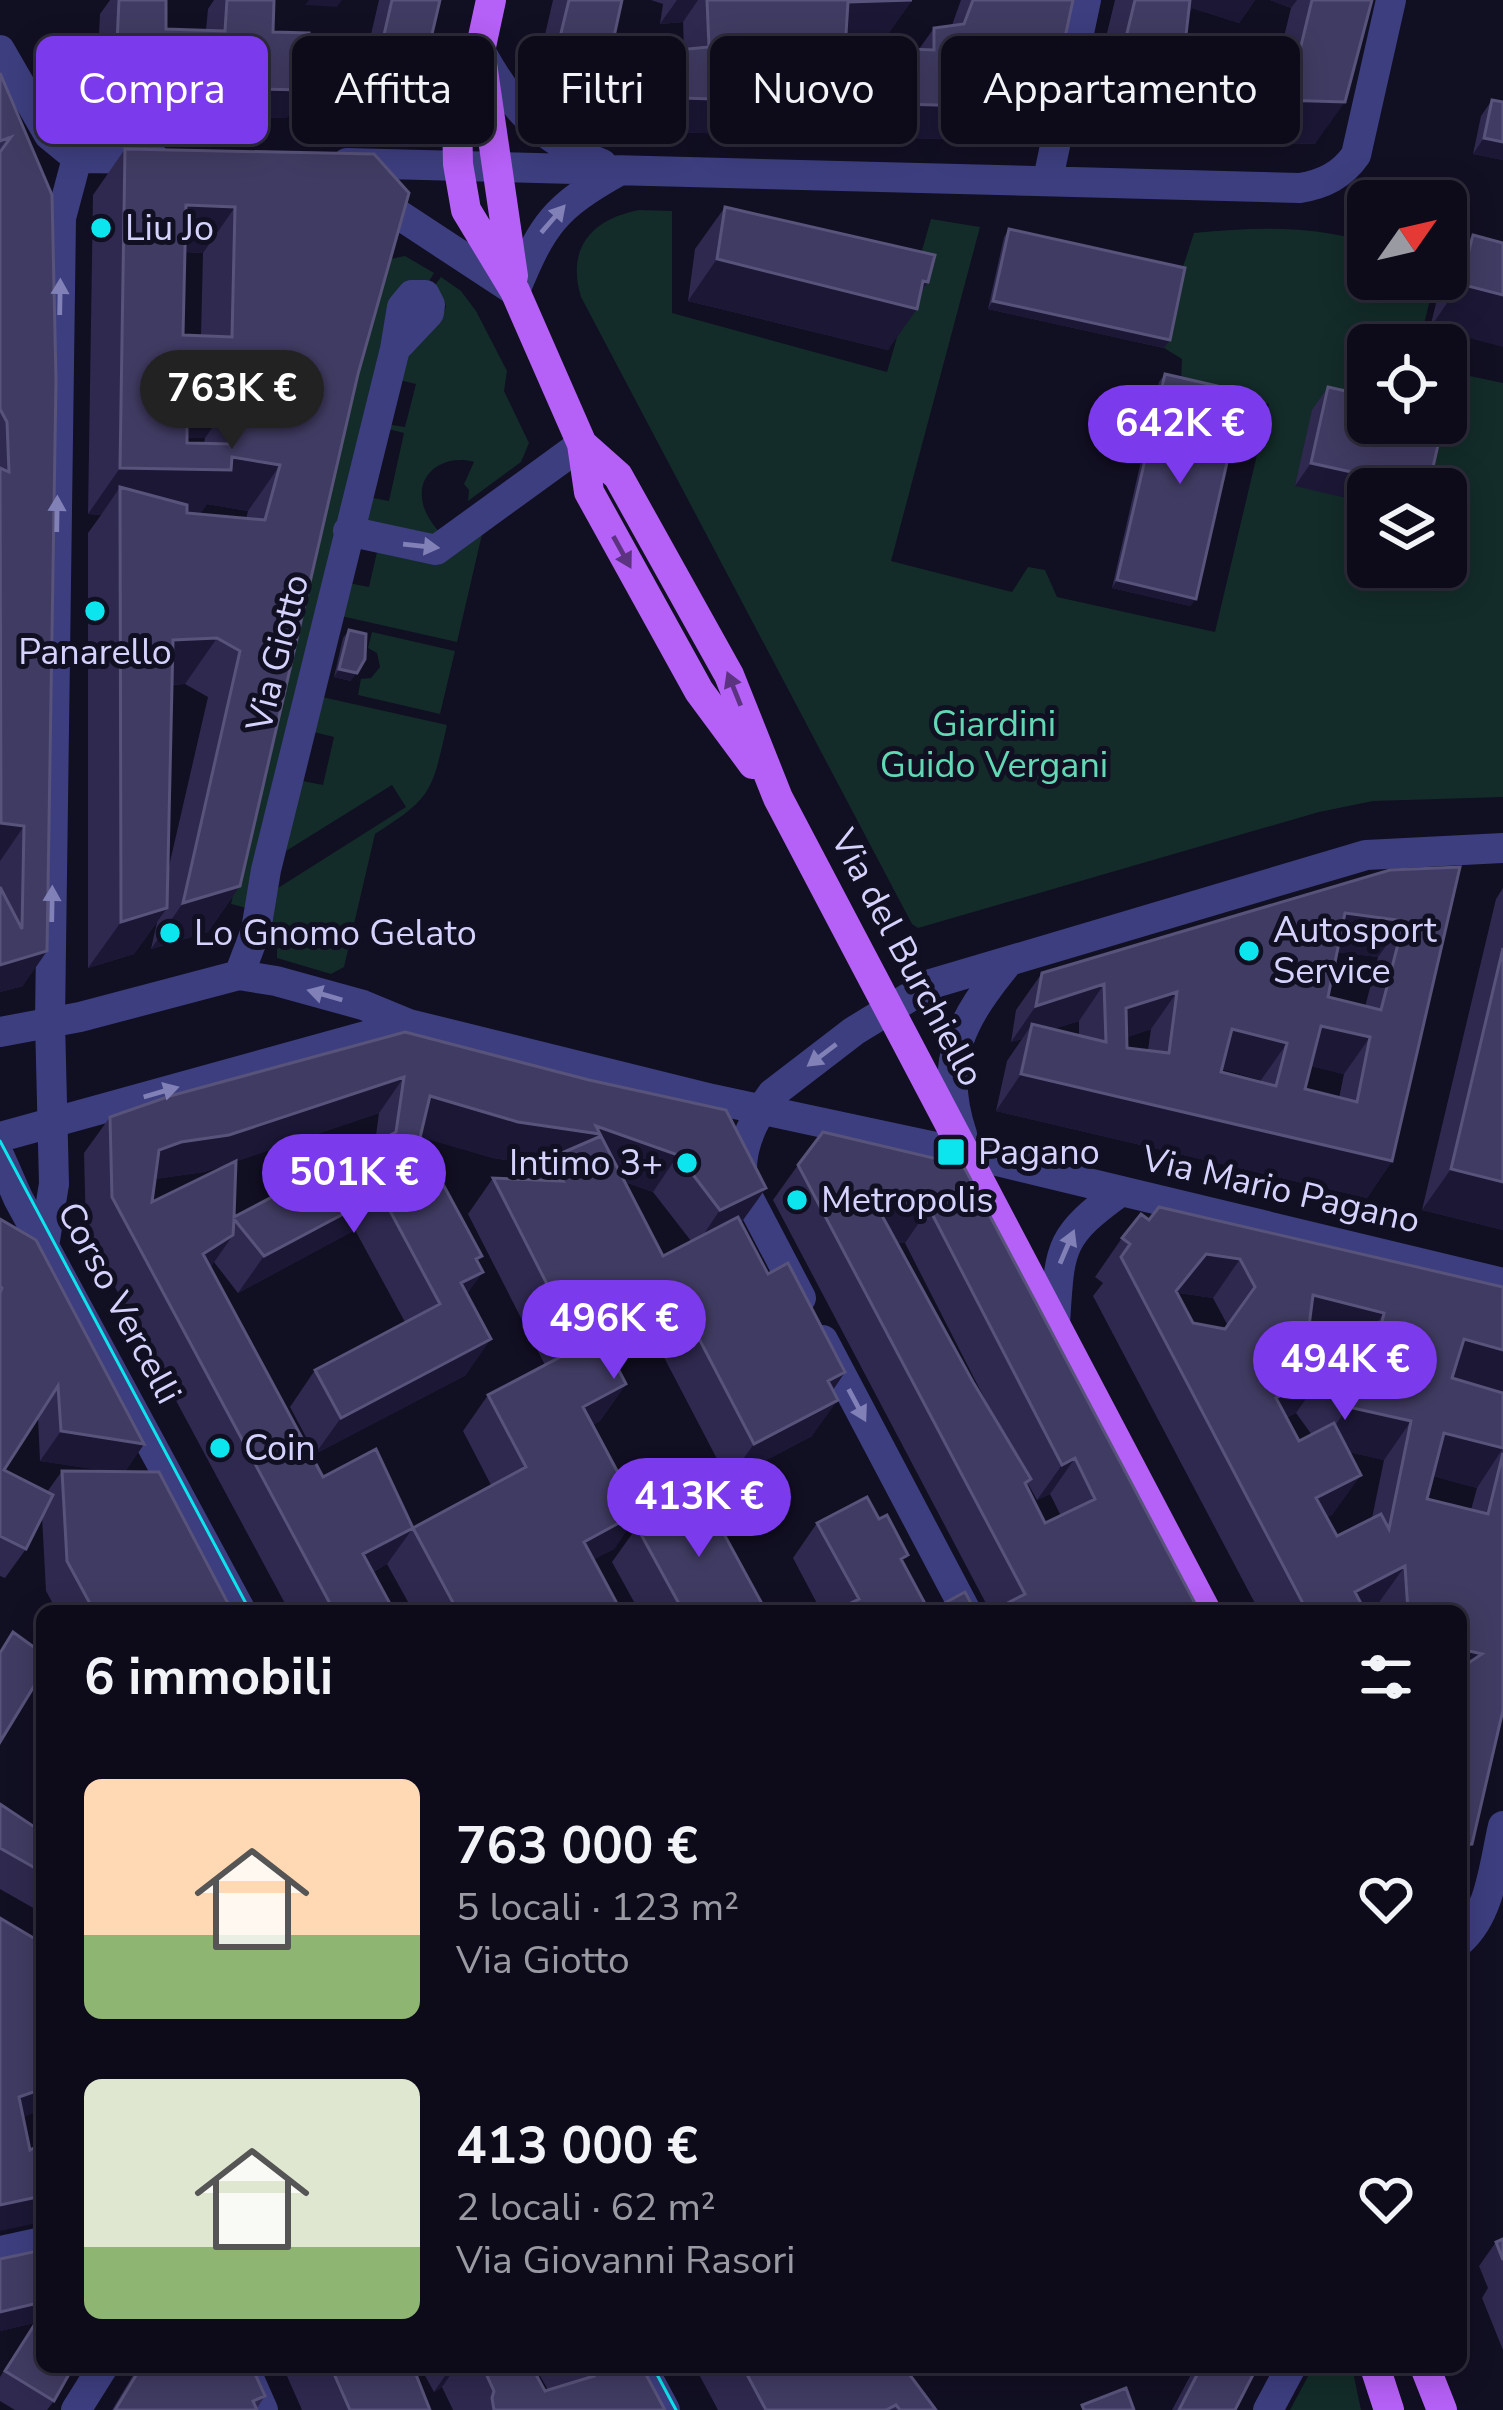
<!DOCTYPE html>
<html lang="it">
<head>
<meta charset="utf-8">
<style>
  body { margin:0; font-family:"Nunito Sans",sans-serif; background:#161423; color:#f1f3f6; height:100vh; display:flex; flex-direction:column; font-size:45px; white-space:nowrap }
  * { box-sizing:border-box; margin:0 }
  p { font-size:39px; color:#9a9ba2 }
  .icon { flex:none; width:66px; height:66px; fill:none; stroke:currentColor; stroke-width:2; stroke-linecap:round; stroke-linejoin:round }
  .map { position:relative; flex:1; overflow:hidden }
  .panel { position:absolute; left:36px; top:1605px; width:1431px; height:768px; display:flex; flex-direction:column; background:#0d0b1a; border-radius:18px; box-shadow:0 6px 30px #0003,0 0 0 3px #2d2b39 }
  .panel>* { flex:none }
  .hud { position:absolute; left:36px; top:36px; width:1431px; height:108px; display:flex; gap:24px }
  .needle { width:78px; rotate:56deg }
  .controls { position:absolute; left:1347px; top:180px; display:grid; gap:24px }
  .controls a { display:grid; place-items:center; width:120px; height:120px; border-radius:18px; background:#0d0b1a; box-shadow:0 6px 30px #0003,0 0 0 3px #2d2b39; font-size:60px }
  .price { position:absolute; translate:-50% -102px; padding:0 27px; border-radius:42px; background:#7c3aed; color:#fff; font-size:39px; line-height:78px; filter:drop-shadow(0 3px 6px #0008) }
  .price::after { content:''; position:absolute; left:50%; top:72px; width:36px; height:27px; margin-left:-18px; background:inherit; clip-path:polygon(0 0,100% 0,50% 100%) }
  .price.selected { background:#222; color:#fff }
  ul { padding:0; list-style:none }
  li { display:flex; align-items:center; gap:36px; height:300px; padding:0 48px }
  li span { display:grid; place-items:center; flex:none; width:336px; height:240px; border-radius:18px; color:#555 }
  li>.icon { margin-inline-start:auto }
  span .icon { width:144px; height:144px; fill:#fffc; stroke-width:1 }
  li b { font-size:51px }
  h2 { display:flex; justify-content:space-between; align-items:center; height:144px; padding:0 48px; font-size:51px }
  .pill { padding:0 42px; border-radius:18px; background:#0d0b1a; box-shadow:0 6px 30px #0003,0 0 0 3px #2d2b39; font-size:42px; line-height:108px }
  .pill.selected { background:#7c3aed; color:#fff }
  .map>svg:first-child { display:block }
</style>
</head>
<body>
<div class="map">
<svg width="1503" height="2410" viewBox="0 0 1503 2410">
  <rect width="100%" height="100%" fill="#110f22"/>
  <path fill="#132c29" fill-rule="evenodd" d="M639 210 672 211V313L887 372 931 219 980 227 891 561 1012 592 1028 567 1045 570 1057 597 1215 632 1269 404 1181 381 1182 359 1164 348 1180 276 1194 233C1255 227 1309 225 1368 242V279H1435L1419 345H1368V423H1446V371L1503 383V797L1373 801 1319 812 918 928 912 924 581 297C566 248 592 219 639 210ZM1368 489H1446V567H1368Z
    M405 256 434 273 429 281 406 282 392 300 251 909 231 904 375 278 390 259Z
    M441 277 461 291 476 311 507 371 504 391 529 443 521 462 468 501 469 490 464 484 474 462C446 454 415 472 423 504 426 517 437 529 444 539L362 526 368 497 389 501 404 433 384 428 385 424 405 427 416 384 395 379 402 350 441 321 446 306 435 285Z
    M483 530 457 642 341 616 348 583 369 587 377 552Z
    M372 632 455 651 440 714 358 695 361 679 371 678 380 667 377 653 368 648Z
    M322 697 447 725C432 791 433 797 375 834L344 967 331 974 277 958V928L269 926 278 888 406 807 392 785 286 851 302 781 323 785 334 737 314 732Z
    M1313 2367H1352L1361 2410H1290Z"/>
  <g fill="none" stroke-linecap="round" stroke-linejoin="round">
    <path stroke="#3d3e7f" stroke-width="30" d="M0 50 49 135 77 158
      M482 54C513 110 543 140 602 164
      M77 158 155 159
      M347 163 1300 188C1324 184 1342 175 1356 155L1391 0
      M1048 179 1086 0
      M372 197 515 291C543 223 555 207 619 171
      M348 531 436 550 582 444
      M239 975 256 930 266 870 395 349 402 307 412 295H425L430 305 429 313 395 349
      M0 1032 80 1017 239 975 276 981 363 1005 409 1024 712 1099 968 1154 1503 1283
      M962 1134C937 1060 963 1017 1009 961
      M0 1137 409 1024
      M0 1157 18 1198 241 1611
      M44 1246 54 1184 50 1021 61 218 77 158
      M801 1298 745 1191C735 1156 751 1122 772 1094L854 1031 931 984 1366 855 1503 848
      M1055 1323C1060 1249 1057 1237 1120 1192
      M823 1340 966 1611
      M1461 1940C1491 1912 1494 1864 1503 1826
      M0 2251 42 2242
      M244 2367 263 2410
      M642 2367 665 2410
      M76 2410 103 2367
      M1268 2410 1291 2367"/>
    <path stroke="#b560f6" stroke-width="30" d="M491 0 480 51 457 117 458 164 466 210 515 291 582 444 589 492 699 691 753 764
      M481 57 513 276
      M582 444 618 476 729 675 778 798 1206 1611
      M1375 2367 1389 2410
      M1425 2367 1442 2410"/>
    <path stroke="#0de5ee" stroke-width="3" d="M0 1141 250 1611
      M653 2367 676 2410"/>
  </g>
  <path fill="#2f294f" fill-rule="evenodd" d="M110 0H166V29L206 30 208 9 214 0H274L273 32 287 118 95 115 100 14Z
    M379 0H440L398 123 351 120Z
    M553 0H622L612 46 658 52 684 50 683 22 660 24 663 4 651 0H912L888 34 846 35 843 82 919 49 934 28 952 25 961 0H1073L1050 108 1027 141 576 130 552 113 533 87Z
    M1115 0H1255L1239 23 1192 8 1189 13 1185 44 1281 49 1291 8 1270 0H1372L1315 144 1082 137Z
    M0 73 52 195 23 986 0 992Z
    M1492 100 1503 160 1473 154 1481 116Z
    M125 149 374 154 358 374 240 886 208 932 151 949 157 922 134 954 88 968V533L101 515 88 514 93 195ZM185 252 203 253 201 336 183 335ZM187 438H205L204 443H187ZM207 504 248 511 246 519 200 514ZM185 684 208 697 167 875 172 685Z
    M725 207 928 282 888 350 688 301 695 249Z
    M1009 229 1170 340 1164 348 988 309 1004 237Z
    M1473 235 1503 243 1430 328 1442 279H1446V274Z
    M1165 374 1196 599 1190 606 1112 588 1159 382Z
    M1328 387 1368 396 1295 486 1312 410Z
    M349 630 351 681 334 677 343 638Z
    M1460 867 1392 1161 1367 1198 996 1111 1007 1061 1022 1039 1011 1042 1016 1010 1042 973ZM1337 952 1378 957 1365 1007 1328 997ZM1079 1021V1035L1053 1029ZM1151 1029 1148 1050 1127 1048V1037ZM1311 1066 1344 1074 1339 1098 1305 1089ZM1222 1069 1261 1080V1082L1221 1072Z
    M1503 888V1230L1422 1210 1496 899Z
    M405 1032 766 1188 741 1223 768 1274 845 1372 833 1390 812 1436 728 1480 656 1342 615 1364 626 1384 600 1421 592 1425 639 1512 614 1549 594 1559 621 1611H413L387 1564 373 1572 394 1611H289L86 1233 84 1153 110 1117ZM379 1113 375 1143 234 1217 152 1202 155 1179 204 1172ZM421 1137 493 1158 544 1166 534 1180 493 1178 468 1214 545 1365 488 1395 463 1431 491 1485 413 1528 323 1477 210 1268 214 1262 238 1293 355 1230 405 1322 315 1370 290 1407 315 1454 466 1375 467 1294 477 1262 408 1188ZM625 1182 653 1192 691 1241 663 1256Z
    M798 1165H963L1199 1611H990L773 1200ZM896 1242 905 1243 996 1421 973 1382ZM1028 1484 1037 1500 1050 1494 1061 1516 1045 1523 1027 1486Z
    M0 1219 144 1444 125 1471 232 1611H57L46 1591 42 1516 26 1549 5 1578 0 1576ZM38 1418 40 1461 108 1471H62L47 1492 4 1470Z
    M1149 1220 1503 1287V1710L1461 1611H1378L1377 1605 1365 1611H1259L1093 1296 1103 1283 1095 1277 1122 1238ZM1179 1293 1213 1298 1228 1326 1225 1329 1193 1323 1178 1294ZM1312 1341 1356 1352 1355 1356 1316 1348ZM1296 1413 1312 1435 1299 1441 1286 1418ZM1349 1452 1384 1460 1372 1518 1337 1536 1327 1517 1333 1514ZM1433 1476 1477 1488 1471 1510 1427 1499Z
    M817 1523 903 1563 929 1611H821L793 1558Z
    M637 1527 766 1611H639L612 1562Z
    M0 1804 42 1832V1913L0 1889Z
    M1503 2240V2350L1482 2298 1488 2288 1479 2266 1496 2242Z
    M42 2250 54 2401 47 2410H15L0 2401V2377L34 2323 0 2331V2259Z
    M138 2367H252L265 2396 257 2408V2410H112Z
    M283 2367H413L430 2410H302Z
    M427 2367H532L545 2391 548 2390 535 2367H642L665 2410H453L442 2387 434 2392 423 2372Z
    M695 2367H904L936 2410H718Z
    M1195 2367H1257L1235 2410H1172Z"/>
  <path fill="#1b1735" d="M309 0H342L337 7 305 5Z
    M677 0H698L683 22 660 24Z
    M1181 0H1255L1239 23 1192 8 1172 38Z
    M1270 0H1297L1291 8Z
    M912 1 888 34 824 36 848 2Z
    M115 86 307 90 287 118 95 115Z
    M371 92 418 94 398 123 351 120Z
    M1112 95 1345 102 1315 144 1082 137Z
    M600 96 1050 108 1027 141 576 130Z
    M1484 138 1503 142V160L1473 154Z
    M186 205 235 207 203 253 154 251Z
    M717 259 923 281 928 282 911 307 917 309 888 350 688 301Z
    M1460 284 1503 295V347L1430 328Z
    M993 301 1170 340 1164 348 988 309Z
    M237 392 205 438 155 439 187 393Z
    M232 457 280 465 248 511 207 504 199 516 120 515V487L101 515 88 514 120 468Z
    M1311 463 1424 489H1368V503L1295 486Z
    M1117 580 1196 599 1190 606 1112 588Z
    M217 638 185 684 140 686 173 640Z
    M339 669 357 673 351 681 334 677Z
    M1 823 24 826 0 861V824Z
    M240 886 208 932 151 949 183 903Z
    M167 908 134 954 88 968 121 922Z
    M1345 913 1404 921 1378 957 1319 950Z
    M47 951 23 986 0 992V965Z
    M1104 984 1079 1021 1030 1036 1032 1024 1022 1039 1011 1042 1036 1006Z
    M1177 992 1151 1029 1105 1044 1126 1008Z
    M1321 1026 1370 1037 1344 1074 1296 1063Z
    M1232 1029 1287 1043 1261 1080 1207 1065Z
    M1021 1074 1392 1161 1367 1198 996 1111Z
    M404 1077 379 1113 204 1172 156 1179 159 1150Z
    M430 1096 596 1126 678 1155 653 1192 578 1165 548 1159 544 1166 493 1158 405 1133Z
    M1451 1169 1503 1182V1230L1422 1210Z
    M766 1188 740 1224 695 1247 720 1210Z
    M381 1194 355 1230 238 1293 264 1256Z
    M874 1201 929 1208 905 1243 849 1237Z
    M233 1235 208 1271 203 1254Z
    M1206 1254 1240 1259 1213 1298 1179 1293 1155 1323 1176 1291Z
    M482 1256 463 1283 483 1272 457 1308 436 1320 476 1259Z
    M1313 1295 1384 1313 1356 1352 1286 1334Z
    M682 1306 656 1342 580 1382 606 1346Z
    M491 1339 466 1375 315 1454 341 1418Z
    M1464 1339 1503 1350V1397L1436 1378Z
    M845 1372 820 1409 828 1381Z
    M1323 1374 1296 1413 1248 1437 1276 1398Z
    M626 1384 600 1421 557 1443 583 1407Z
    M838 1400 812 1436 728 1480 754 1444Z
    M1348 1407 1411 1421 1384 1460 1321 1446Z
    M61 1431 144 1444 124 1474 40 1461Z
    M1444 1433 1503 1448 1477 1488 1417 1472Z
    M1075 1458 1050 1494 1037 1500 1062 1465Z
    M1361 1475 1333 1514 1289 1537 1316 1498Z
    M639 1512 614 1549 559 1578 584 1542Z
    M413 1528 387 1564 338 1591 363 1554Z
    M1405 1566 1377 1605 1365 1611 1355 1592Z
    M1461 1649 1482 1654 1461 1684Z
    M1472 1844 1461 1859V1845Z
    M42 2089V2110L0 2126 19 2097Z
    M42 2196V2222L0 2231V2205Z
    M42 2302V2312L34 2323 0 2331V2312Z
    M451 2367H456L442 2387 434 2392Z"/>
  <path fill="#403b62" stroke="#58537a" stroke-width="3" fill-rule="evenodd" d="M119 0H166V29L225 31 227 0H274L273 32 309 33 307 90 115 86Z
    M392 0H440L418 94 371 92Z
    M569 0H622L612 46 657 39 658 52 709 47 707 0H912L848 2 843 82 881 48 934 50V28L964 24 973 0H1073L1050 108 600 96 575 79 556 54Z
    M1135 0H1190L1185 44 1300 50 1312 0H1372L1345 102 1112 95Z
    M0 73 52 195 56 380 47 951 0 965V887L22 929 24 826 1 823 0 468 9 472 7 422 0 409V152L11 137 0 141Z
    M1492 100 1503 102V142L1484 138Z
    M125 149 374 154 409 193 358 374 240 886 183 903 240 651 217 638 173 640 167 908 121 922 120 487 187 505V513L265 520 280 465 232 457 231 470 120 468ZM186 205 235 207 232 337 183 335ZM237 392 232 444 187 443V393Z
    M725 207 935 255 928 282 923 281 917 309 717 259Z
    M1009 229 1185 268 1170 340 993 301Z
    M1473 235 1503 243V295L1460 284Z
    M1165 374 1243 392 1196 599 1117 580Z
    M1328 387 1368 396V423H1443L1428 489 1311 463Z
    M349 630 366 634 365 659 357 673 339 669Z
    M1460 867 1392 1161 1021 1074 1032 1024 1106 1042 1104 984 1036 1006 1042 973 1390 870ZM1345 913 1404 921 1381 1010 1328 997ZM1177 992 1169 1053 1127 1048 1126 1008ZM1321 1026 1370 1037 1357 1102 1305 1089ZM1232 1029 1287 1043 1276 1086 1221 1072Z
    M1503 948V1182L1451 1169Z
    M405 1032 589 1080 726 1110 766 1188 720 1210 678 1155 596 1126 600 1134 518 1122 430 1096 408 1188 433 1175 440 1188 444 1186 482 1256 476 1259 483 1272 461 1283 491 1339 341 1418 315 1370 440 1304 381 1194 264 1256 234 1219 233 1235 203 1254 323 1477 376 1449 413 1528 363 1554 394 1611H334L112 1197 110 1117 170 1096ZM404 1077 396 1132 234 1217 236 1161 152 1202 159 1150 181 1142 229 1135Z
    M823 1132 963 1165 1199 1611H992L1025 1594 798 1165ZM874 1201 929 1208 1062 1465 1075 1458 1095 1499 1045 1523 1025 1483 1031 1479 973 1382Z
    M601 1136 663 1256 738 1217 768 1274 788 1263 845 1372 828 1381 838 1400 754 1444 682 1306 606 1346 626 1384 583 1407 639 1512 584 1542 621 1611H455L457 1610 413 1528 526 1467 488 1395 579 1347 493 1178 563 1181 548 1159Z
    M1159 1207 1503 1287V1350L1464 1339 1452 1378 1503 1393V1448L1444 1433 1427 1499 1488 1514 1503 1453V1710L1472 1844 1461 1845V1668L1482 1654 1461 1649V1611H1408L1405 1566 1355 1592 1365 1611H1307L1121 1257 1130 1244 1122 1238 1141 1214 1149 1220ZM1206 1254 1240 1259 1255 1287 1225 1329 1193 1323 1176 1291ZM1313 1295 1384 1313 1373 1360 1316 1348 1308 1334ZM1323 1374 1348 1407 1411 1421 1389 1529 1381 1514 1337 1536 1316 1498 1361 1475 1334 1423 1299 1441 1276 1398Z
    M0 1219 36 1240 144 1444 61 1431 58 1386 4 1470 53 1495 26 1549 0 1536V1293L2 1288 0 1286Z
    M62 1471 159 1472 232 1611H94L67 1561Z
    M695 1495 700 1504 706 1501 766 1611H683L637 1527Z
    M867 1497 879 1519 887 1515 908 1555 901 1559 929 1611H853L849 1604 859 1599 817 1523Z
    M965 1592 975 1611H930Z
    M13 1632 42 1653V1673L0 1742V1653Z
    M0 1804 42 1832V1872L0 1848Z
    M0 1918 42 1943V2089L19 2097 30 2150 42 2144V2196L0 2205Z
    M1503 2239V2260L1496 2242Z
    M42 2250V2302L0 2312V2259Z
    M42 2313V2367H73L54 2401 5 2371Z
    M141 2367H252L265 2396 253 2401 257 2410H115Z
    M331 2367H413L430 2410H350Z
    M483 2367H532L545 2391 594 2376 589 2367H642L665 2410H494L492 2398 494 2391Z
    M743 2367H904L936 2410H900L896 2405 886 2410H766Z
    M1201 2367H1257L1235 2410H1179Z
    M1126 2388 1134 2410H1084L1082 2405Z"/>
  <defs><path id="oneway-solid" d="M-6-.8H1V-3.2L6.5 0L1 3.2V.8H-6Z" transform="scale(3)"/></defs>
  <g fill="#8181b8">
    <use href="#oneway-solid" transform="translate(553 219) rotate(-49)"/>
    <use href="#oneway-solid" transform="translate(60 297) rotate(-89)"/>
    <use href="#oneway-solid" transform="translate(57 514) rotate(-89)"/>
    <use href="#oneway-solid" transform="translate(421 546) rotate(6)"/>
    <use href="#oneway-solid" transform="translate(52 904) rotate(-89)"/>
    <use href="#oneway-solid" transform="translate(325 995) rotate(-164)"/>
    <use href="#oneway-solid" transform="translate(822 1055) rotate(143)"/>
    <use href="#oneway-solid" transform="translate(161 1092) rotate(-16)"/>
    <use href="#oneway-solid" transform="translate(1067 1247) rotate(-67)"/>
    <use href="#oneway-solid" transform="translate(857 1405) rotate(62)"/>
  </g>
  <g fill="#5b3381">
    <use href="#oneway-solid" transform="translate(622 552) rotate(61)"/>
    <use href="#oneway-solid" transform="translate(734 689) rotate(-112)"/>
  </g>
  <g fill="#0de5ee" stroke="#110f22" stroke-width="4.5">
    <circle cx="101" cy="228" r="12"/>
    <circle cx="95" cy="611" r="12"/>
    <circle cx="170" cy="933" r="12"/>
    <circle cx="1249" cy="951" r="12"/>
    <rect x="936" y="1137" width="30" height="30" rx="6"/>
    <circle cx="687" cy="1163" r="12"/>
    <circle cx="797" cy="1200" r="12"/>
    <circle cx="220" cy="1448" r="12"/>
  </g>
  <g text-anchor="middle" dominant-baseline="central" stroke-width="10" stroke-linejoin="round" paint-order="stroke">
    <g font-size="36" fill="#d5d3fd" stroke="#110f22" text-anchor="start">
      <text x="125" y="228">Liu Jo</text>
      <text x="95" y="652" text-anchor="middle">Panarello</text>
      <text x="1273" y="930">Autosport<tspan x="1273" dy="41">Service</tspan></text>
      <text x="194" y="933">Lo Gnomo Gelato</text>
      <text x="978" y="1152">Pagano</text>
      <text x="663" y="1163" text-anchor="end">Intimo 3+</text>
      <text x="821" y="1200">Metropolis</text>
      <text x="244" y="1448">Coin</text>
    </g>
    <g font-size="36" fill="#d5d3fd" stroke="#110f22">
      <text transform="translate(278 653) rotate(-76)">Via Giotto</text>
      <text transform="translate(907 958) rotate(62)">Via del Burchiello</text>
      <text transform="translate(1281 1190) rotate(13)">Via Mario Pagano</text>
      <text transform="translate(119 1303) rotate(62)">Corso Vercelli</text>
    </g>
    <g font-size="36" fill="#63d8b4" stroke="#110f22">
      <text x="994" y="724">Giardini<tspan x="994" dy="41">Guido Vergani</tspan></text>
    </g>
  </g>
</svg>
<div class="controls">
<a><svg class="needle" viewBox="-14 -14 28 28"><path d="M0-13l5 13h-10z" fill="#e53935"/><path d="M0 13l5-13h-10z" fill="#9a9ba2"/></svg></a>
<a><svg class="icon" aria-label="locate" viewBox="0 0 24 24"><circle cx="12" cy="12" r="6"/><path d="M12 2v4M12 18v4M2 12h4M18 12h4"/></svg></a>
<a><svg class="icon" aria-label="layers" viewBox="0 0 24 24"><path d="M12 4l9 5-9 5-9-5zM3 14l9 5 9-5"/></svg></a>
</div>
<b class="price selected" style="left:232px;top:452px">763K €</b>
<b class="price" style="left:1180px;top:487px">642K €</b>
<b class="price" style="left:354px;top:1236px">501K €</b>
<b class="price" style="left:614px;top:1382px">496K €</b>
<b class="price" style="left:1345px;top:1423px">494K €</b>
<b class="price" style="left:699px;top:1560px">413K €</b>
<div class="hud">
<a class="pill selected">Compra</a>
<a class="pill">Affitta</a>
<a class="pill">Filtri</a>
<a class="pill">Nuovo</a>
<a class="pill">Appartamento</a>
</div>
<section class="panel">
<h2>6 immobili<svg class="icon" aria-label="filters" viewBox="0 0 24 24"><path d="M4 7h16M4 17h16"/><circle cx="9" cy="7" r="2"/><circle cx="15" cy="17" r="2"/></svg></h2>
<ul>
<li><span style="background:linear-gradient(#ffd9b3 65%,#8fb573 0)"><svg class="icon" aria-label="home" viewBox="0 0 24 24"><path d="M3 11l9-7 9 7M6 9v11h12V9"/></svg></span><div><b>763 000 €</b><p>5 locali · 123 m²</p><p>Via Giotto</p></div><svg class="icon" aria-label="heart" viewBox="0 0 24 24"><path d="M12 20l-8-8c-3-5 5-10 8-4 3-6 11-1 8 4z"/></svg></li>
<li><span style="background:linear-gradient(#dfe7d0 70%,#8fb573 0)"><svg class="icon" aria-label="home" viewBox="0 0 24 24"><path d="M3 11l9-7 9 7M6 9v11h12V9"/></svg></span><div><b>413 000 €</b><p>2 locali · 62 m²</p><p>Via Giovanni Rasori</p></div><svg class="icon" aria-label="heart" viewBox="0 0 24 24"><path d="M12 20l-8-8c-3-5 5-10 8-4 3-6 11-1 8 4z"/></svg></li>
</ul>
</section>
</div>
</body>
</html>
